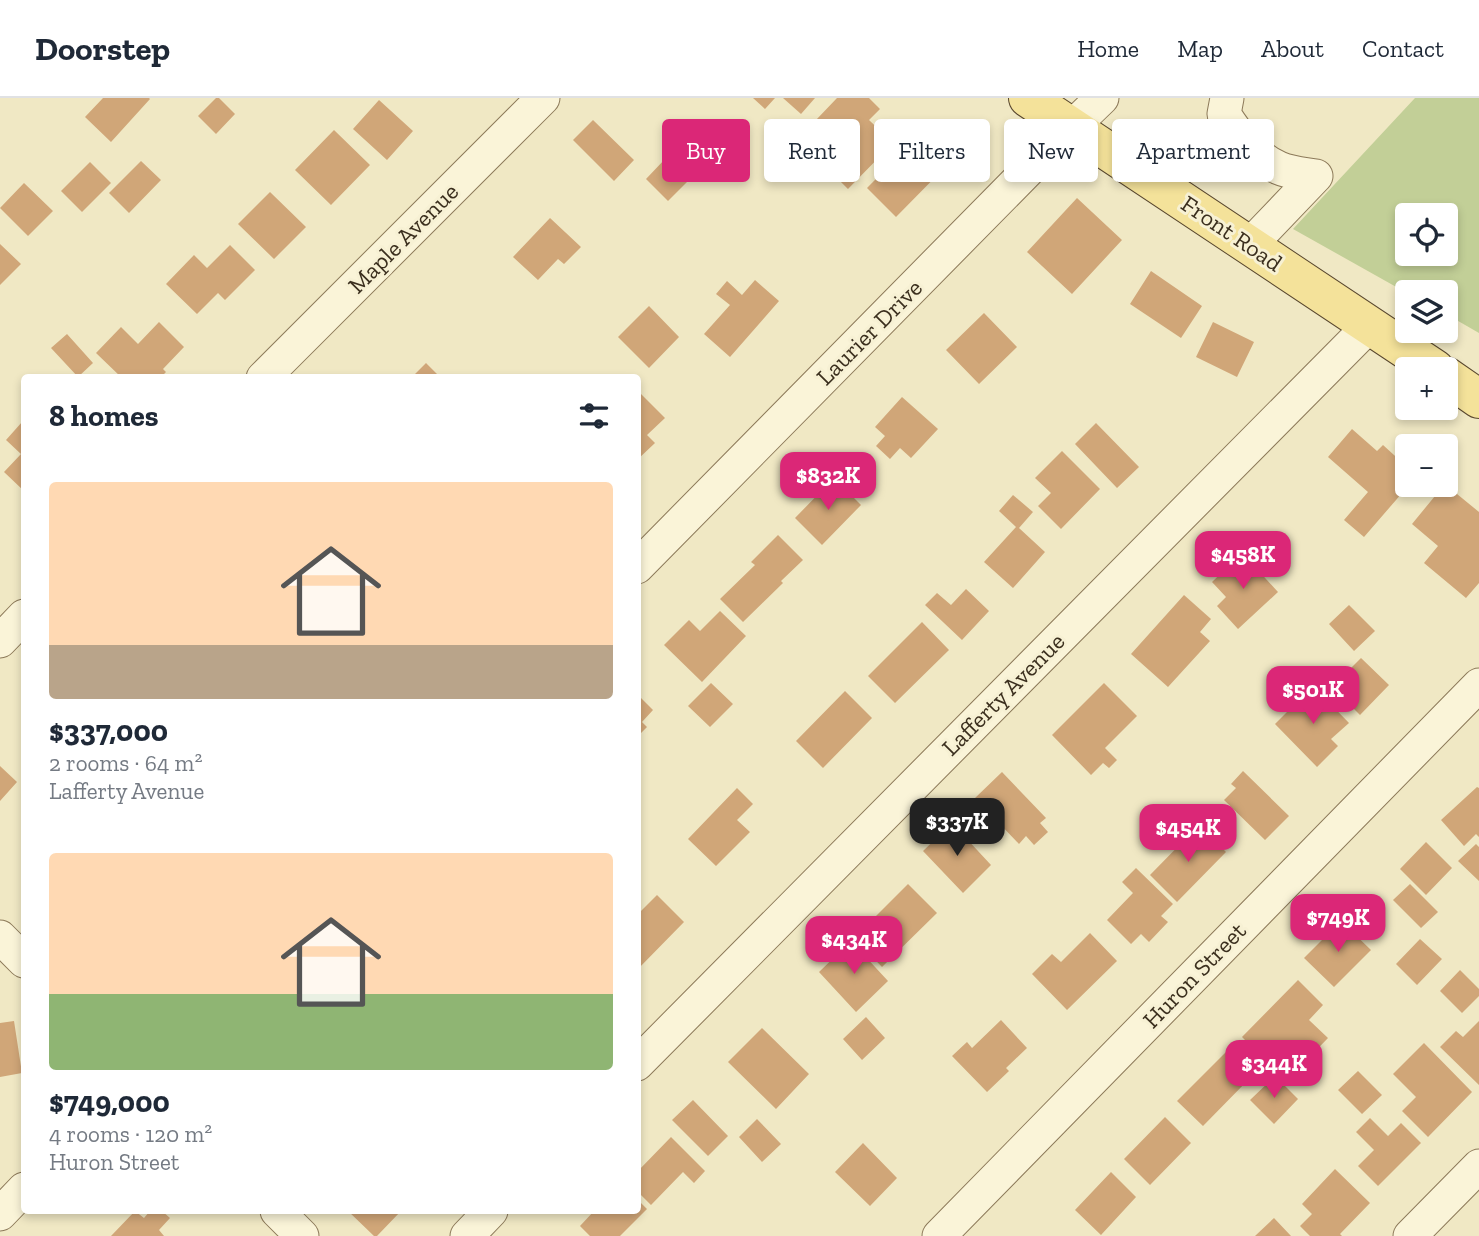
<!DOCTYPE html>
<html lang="en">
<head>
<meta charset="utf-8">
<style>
  body { margin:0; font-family:"Zilla Slab",serif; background:#f6f6f7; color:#1f2937; height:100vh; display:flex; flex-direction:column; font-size:26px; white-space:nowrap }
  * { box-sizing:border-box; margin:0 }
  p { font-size:23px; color:#747a83 }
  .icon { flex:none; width:38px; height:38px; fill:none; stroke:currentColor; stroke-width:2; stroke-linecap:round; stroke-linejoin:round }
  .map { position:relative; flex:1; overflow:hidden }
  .sheet { position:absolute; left:21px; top:276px; width:620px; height:840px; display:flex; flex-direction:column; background:#fff; border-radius:7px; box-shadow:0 4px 10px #0003 }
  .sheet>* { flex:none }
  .hud { position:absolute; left:662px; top:21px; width:665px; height:63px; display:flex; gap:14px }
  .controls { position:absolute; left:1395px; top:105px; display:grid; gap:14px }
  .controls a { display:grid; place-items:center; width:63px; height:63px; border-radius:7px; background:#fff; box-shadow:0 4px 10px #0003; font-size:35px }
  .price { position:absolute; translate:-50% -60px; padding:0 16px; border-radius:14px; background:#db2777; color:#fff; font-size:23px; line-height:46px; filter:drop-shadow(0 2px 4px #0008) }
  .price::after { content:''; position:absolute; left:50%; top:42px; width:21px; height:16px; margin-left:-10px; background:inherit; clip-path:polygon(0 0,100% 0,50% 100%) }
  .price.on { background:#222; color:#fff }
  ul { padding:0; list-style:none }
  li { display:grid; align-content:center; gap:14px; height:371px; padding:0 28px }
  li span { display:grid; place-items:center; height:217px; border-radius:7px; color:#555 }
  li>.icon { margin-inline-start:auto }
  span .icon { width:126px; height:126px; fill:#fffc; stroke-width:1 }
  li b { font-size:30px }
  h2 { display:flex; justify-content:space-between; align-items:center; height:84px; padding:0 28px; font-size:30px }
  .chip { padding:0 24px; border-radius:7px; background:#fff; box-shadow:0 4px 10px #0003; font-size:24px; line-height:63px }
  .chip.on { background:#db2777; color:#fff }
  header { display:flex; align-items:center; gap:42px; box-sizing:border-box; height:98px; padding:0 35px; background:#fff; border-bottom:2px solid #e0e1e3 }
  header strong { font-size:33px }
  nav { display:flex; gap:38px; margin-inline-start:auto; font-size:24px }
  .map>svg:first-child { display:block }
</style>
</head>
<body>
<header>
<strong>Doorstep</strong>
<nav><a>Home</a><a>Map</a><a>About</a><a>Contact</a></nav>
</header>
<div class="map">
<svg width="1479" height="1138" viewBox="0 0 1479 1138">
  <rect width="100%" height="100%" fill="#f0e8c4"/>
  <path fill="#c2cf97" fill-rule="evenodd" d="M1415 0H1479V235L1446 216V194L1407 195 1293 131ZM1407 117H1446V156H1407Z"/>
  <path fill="#d0a678" d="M103 0H149L150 1 111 44 85 19Z
    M216 0H219L235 16 216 36 198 18Z
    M753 0H775L765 11Z
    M783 0H815L801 16Z
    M837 0H869L880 11 869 22 893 45 848 91 836 79 845 70 834 60 823 71 795 44Z
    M379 2 413 33 387 62 353 31Z
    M593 22 634 62 614 83 573 42Z
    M932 24 961 53 896 119 867 90Z
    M334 32 370 67 331 107 295 72Z
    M665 61 688 83 668 103 646 81Z
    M141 63 161 82 129 115 109 95Z
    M90 64 111 85 82 114 61 93Z
    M24 85 53 113 28 138 0 110Z
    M270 94 306 129 274 161 238 126Z
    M1077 100 1122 142 1072 196 1027 154Z
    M550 120 581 149 564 166 558 161 538 182 513 159Z
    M0 146 21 166 0 187Z
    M230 147 255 172 225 202 218 195 197 216 166 186 194 157 207 170Z
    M1151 173 1202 208 1181 240 1130 206Z
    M755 182 779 203 730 259 704 236 730 207 716 196 727 183 742 197Z
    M649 208 679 239 649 270 618 239Z
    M984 215 1017 249 979 286 946 252Z
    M159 224 184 249 163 271 166 274 160 280H122L96 255 121 229 138 246Z
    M1213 224 1254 244 1237 279 1196 259Z
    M67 236 93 265 78 279 51 250Z
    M426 265 441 280H411Z
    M639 294 665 320 647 337 655 345 637 362V295Z
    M902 299 938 331 911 360 900 350 890 361 876 348 885 338 875 329Z
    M22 324 24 327V393L4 374 21 356 6 342Z
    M1096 325 1139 369 1117 390 1075 346Z
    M1352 331 1377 353 1383 347 1405 367 1397 376 1407 384V387H1409L1364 439 1344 422 1368 394 1328 359Z
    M1062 353 1100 391 1061 431 1038 408 1051 395 1035 380Z
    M834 380 861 407 822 447 795 420Z
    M1444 387H1446L1479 414V485L1466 500 1424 465 1438 448 1412 426Z
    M1013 397 1033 414 1019 430 1045 454 1013 490 984 464 1016 429 999 413Z
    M778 437 803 462 781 483 783 485 743 524 720 501 755 467 751 464Z
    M1242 455 1278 494 1238 531 1217 508 1226 499 1212 484Z
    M966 491 989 513 962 542 925 507 937 495 951 507Z
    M1184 497 1211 521 1200 534 1210 543 1168 589 1131 556Z
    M1349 507 1375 533 1354 553 1329 526Z
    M720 513 746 538 702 584 664 547 689 522 700 533Z
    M922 524 949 552 895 605 868 578Z
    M1361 560 1389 587 1360 617 1332 589Z
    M711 585 733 606 710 629 688 608Z
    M1104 585 1137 618 1105 650 1117 662 1109 670 1103 665 1091 677 1052 637Z
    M1313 588 1349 625 1331 641 1338 648 1317 669 1275 626Z
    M845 593 872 620 823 670 796 643Z
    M637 596 653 612 642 624 647 629 637 639Z
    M0 668 17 684 0 703Z
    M1243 673 1289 718 1265 742 1224 702 1236 690 1231 686Z
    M1002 674 1046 720 1040 725 1048 734 1034 747 1026 738 1019 746 975 700Z
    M1477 689 1479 690V739L1476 736 1464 748 1441 722Z
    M737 690 753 706 737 722 750 734 716 768 688 741Z
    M952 725 991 767 963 795 923 753Z
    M1199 727 1226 754 1177 804 1150 777Z
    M1426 744 1452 770 1426 797 1400 771Z
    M1476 746 1479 749V783L1458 763Z
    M1136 770 1173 806 1161 818 1168 824 1149 844 1141 836 1131 846 1107 822 1133 795 1122 784Z
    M908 786 937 815 882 869 854 840Z
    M1410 786 1438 814 1421 830 1393 802Z
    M657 797 684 824 637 872V817Z
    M1341 823 1371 852 1334 889 1304 860Z
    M1090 835 1117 863 1067 912 1032 876 1052 856 1061 864Z
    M1420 841 1442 861 1417 887 1396 866Z
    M851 843 888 883 856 914 819 874Z
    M1460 872 1479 891V898L1462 915 1440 893Z
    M1298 882 1323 907 1309 922 1328 940 1289 980 1274 965 1271 968 1242 939Z
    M866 919 885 940 862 962 843 941Z
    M1001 922 1027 950 1006 970 1009 973 987 994 952 958 967 944 972 950Z
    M14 923 22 975 0 979V925Z
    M1479 923V987L1440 949 1456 933 1463 939Z
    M762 930 809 976 776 1011 728 964Z
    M1424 945 1472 994 1428 1039 1402 1013 1416 999 1393 976Z
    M1228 952 1253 977 1203 1028 1177 1003Z
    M1358 973 1382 997 1362 1016 1338 992Z
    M1275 978 1298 1001 1274 1026 1250 1002Z
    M693 1002 728 1038 708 1058 672 1022Z
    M1165 1019 1191 1045 1150 1087 1124 1061Z
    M1370 1020 1388 1038 1401 1025 1421 1045 1378 1088 1358 1068 1374 1052 1356 1034Z
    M757 1021 781 1046 762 1064 739 1039Z
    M671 1039 705 1073 694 1085 683 1074 651 1107 637 1093V1074Z
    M863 1045 897 1080 870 1108 835 1074Z
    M1335 1071 1370 1105 1340 1136 1342 1138H1310L1300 1128 1312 1116 1302 1106Z
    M1111 1074 1136 1099 1101 1137 1075 1112Z
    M637 1101 647 1111 620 1138H590L580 1128 594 1113H637Z
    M135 1113 144 1120 150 1113H162L170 1120 159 1132 164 1138H111Z
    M348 1113H401L377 1138H374Z
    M1274 1120 1291 1138H1255Z"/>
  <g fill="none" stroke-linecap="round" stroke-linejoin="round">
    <defs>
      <path id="minor" d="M1227 0 1224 16C1238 38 1254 59 1279 70 1290 75 1304 76 1316 78
        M1250 147 1316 78
        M263 280 543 0
        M637 469 1048 52 1102 0
        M0 543 24 518
        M0 839 24 863
        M637 966 1370 227
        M277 1113 302 1138
        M0 1116 24 1091
        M467 1138 491 1113
        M939 1138 1479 587
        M1410 1138 1479 1068"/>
      <path id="major" d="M1028 0 1435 271
        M1446 278 1479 301"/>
    </defs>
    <use href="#minor" stroke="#8c7959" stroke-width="35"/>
    <use href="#major" stroke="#59472e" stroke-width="40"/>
    <use href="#minor" stroke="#faf4d8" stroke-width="33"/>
    <use href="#major" stroke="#f4e29a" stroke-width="38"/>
  </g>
  <g text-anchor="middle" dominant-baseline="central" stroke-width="6" stroke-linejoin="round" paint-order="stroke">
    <g font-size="24" fill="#3b2f1e" stroke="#f7f1d4">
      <text transform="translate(1232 135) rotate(34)">Front Road</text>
      <text transform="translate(403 140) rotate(-45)">Maple Avenue</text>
      <text transform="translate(869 234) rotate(-45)">Laurier Drive</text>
      <text transform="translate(1003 596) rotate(-45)">Lafferty Avenue</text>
      <text transform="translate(1194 877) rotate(-46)">Huron Street</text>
    </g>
  </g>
</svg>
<div class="controls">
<a><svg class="icon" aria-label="locate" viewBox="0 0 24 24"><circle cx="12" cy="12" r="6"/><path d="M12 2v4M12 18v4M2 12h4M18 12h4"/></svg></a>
<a><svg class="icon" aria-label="layers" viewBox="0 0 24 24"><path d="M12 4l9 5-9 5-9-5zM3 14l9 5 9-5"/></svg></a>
<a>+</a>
<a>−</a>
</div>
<b class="price" style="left:828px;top:414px">$832K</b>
<b class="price" style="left:1243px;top:493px">$458K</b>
<b class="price" style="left:1313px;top:628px">$501K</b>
<b class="price on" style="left:957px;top:760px">$337K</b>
<b class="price" style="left:1188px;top:766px">$454K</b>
<b class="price" style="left:1338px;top:856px">$749K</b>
<b class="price" style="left:854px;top:878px">$434K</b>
<b class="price" style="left:1274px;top:1002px">$344K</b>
<div class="hud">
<a class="chip on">Buy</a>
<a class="chip">Rent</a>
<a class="chip">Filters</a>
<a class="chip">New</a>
<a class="chip">Apartment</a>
</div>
<section class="sheet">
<h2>8 homes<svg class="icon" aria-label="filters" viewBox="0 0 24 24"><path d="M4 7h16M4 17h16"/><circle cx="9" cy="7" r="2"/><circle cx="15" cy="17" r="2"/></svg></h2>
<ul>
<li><span style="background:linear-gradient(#ffd9b3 75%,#b9a48a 0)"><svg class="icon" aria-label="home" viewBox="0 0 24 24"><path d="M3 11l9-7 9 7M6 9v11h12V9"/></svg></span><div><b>$337,000</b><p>2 rooms · 64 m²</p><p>Lafferty Avenue</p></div></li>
<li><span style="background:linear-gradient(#ffd9b3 65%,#8fb573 0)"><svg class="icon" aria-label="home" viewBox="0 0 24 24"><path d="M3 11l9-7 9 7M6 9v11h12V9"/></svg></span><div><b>$749,000</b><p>4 rooms · 120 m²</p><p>Huron Street</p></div></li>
</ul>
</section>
</div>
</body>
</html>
